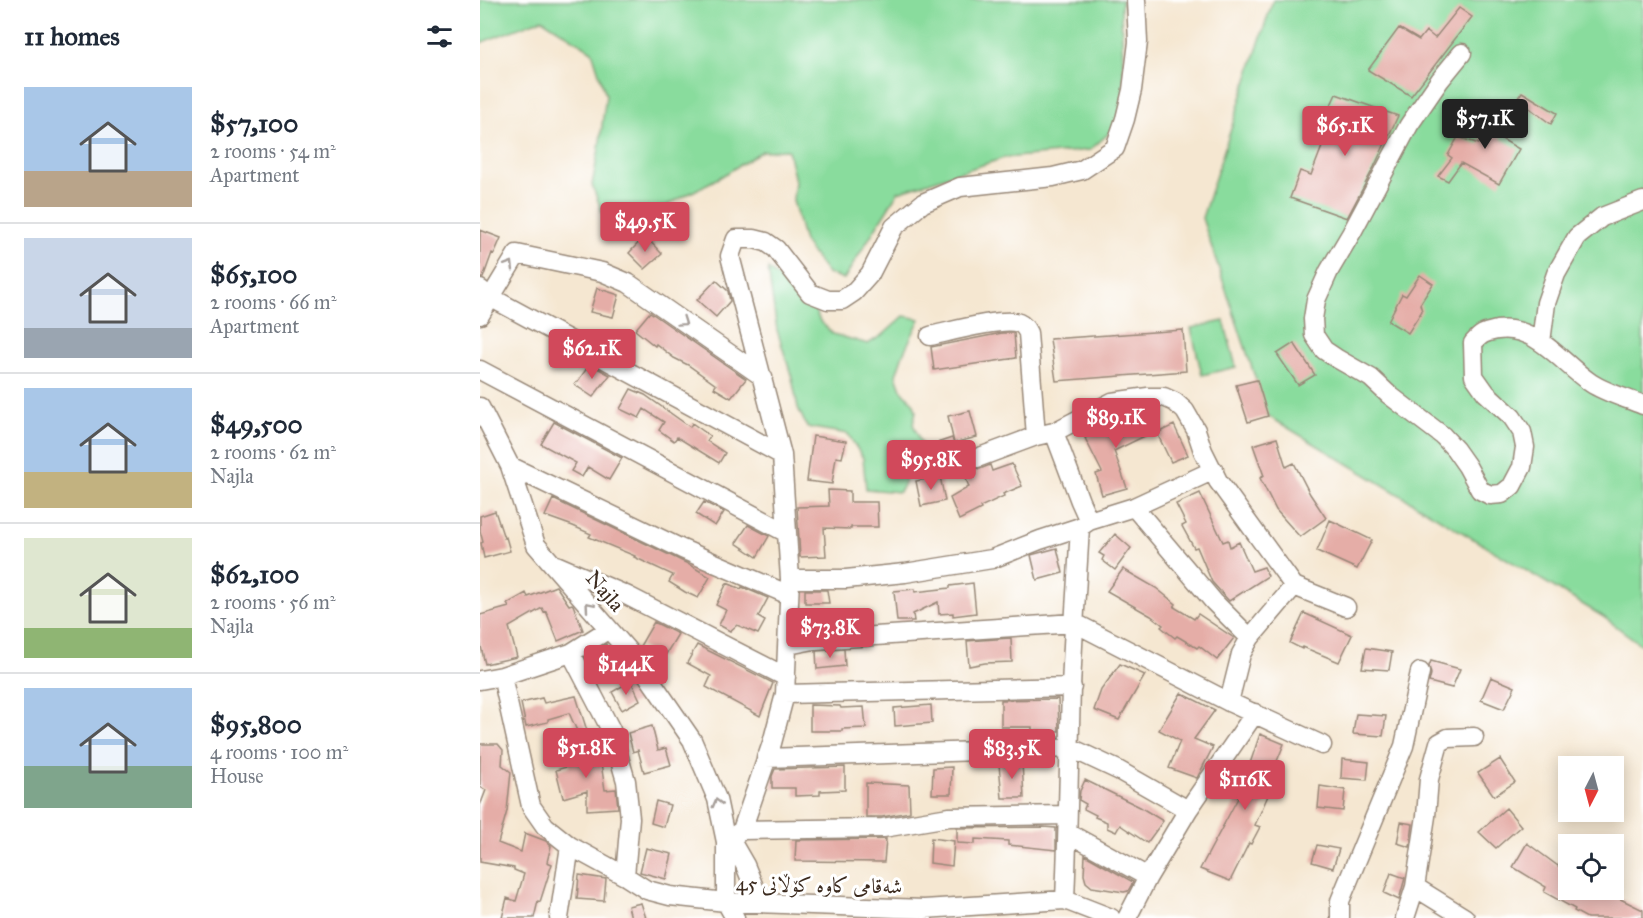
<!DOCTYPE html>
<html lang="en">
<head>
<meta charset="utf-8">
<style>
  body { margin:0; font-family:"IM FELL Great Primer",Amiri,serif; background:#f6f6f7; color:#1f2937; height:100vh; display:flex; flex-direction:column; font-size:22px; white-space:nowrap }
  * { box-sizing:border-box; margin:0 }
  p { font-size:20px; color:#747a83 }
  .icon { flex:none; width:33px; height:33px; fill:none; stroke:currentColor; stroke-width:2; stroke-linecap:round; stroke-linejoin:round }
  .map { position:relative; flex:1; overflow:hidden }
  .drawer { display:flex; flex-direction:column; background:#fff; width:480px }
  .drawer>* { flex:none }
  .needle { width:39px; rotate:186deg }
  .controls { position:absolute; left:1078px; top:756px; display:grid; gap:12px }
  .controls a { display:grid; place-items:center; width:66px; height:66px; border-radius:0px; background:#fff; box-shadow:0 3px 15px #0003; font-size:30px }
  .price { position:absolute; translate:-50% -51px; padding:0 14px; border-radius:6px; background:#d1495b; color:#fff; font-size:20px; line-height:39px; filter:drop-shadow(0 2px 3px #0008) }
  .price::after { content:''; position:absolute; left:50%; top:36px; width:18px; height:14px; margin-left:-9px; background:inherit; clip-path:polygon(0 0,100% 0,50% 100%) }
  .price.active { background:#222; color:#fff }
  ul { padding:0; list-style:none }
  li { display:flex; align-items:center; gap:18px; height:150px; padding:0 24px }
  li+li { border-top:2px solid #e0e1e3 }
  li span { display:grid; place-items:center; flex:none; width:168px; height:120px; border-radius:0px; color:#555 }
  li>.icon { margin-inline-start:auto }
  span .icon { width:72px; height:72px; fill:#fffc; stroke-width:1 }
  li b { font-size:26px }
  h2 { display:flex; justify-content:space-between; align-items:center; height:72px; padding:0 24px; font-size:26px }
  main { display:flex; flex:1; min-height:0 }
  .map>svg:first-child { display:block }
</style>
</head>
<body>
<main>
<section class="drawer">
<h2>11 homes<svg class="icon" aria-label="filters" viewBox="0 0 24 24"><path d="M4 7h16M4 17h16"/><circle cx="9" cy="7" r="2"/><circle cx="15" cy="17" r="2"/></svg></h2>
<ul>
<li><span style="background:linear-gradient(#a9c7e8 70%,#b9a48a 0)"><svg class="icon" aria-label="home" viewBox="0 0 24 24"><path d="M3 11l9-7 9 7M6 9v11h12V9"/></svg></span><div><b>$57,100</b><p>2 rooms · 54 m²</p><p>Apartment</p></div></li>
<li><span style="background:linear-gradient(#c9d6e8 75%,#9aa5b1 0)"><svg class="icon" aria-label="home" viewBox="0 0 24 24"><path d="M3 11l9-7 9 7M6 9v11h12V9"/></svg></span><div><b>$65,100</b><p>2 rooms · 66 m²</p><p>Apartment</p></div></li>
<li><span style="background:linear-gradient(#a9c7e8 70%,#c2b280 0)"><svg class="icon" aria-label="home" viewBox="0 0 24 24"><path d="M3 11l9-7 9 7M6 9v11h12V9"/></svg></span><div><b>$49,500</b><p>2 rooms · 62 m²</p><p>Najla</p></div></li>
<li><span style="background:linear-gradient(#dfe7d0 75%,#8fb573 0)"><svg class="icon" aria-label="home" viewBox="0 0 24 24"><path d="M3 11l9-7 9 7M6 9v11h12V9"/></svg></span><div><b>$62,100</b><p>2 rooms · 56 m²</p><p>Najla</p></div></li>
<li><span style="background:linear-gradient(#a9c7e8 65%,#7fa58c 0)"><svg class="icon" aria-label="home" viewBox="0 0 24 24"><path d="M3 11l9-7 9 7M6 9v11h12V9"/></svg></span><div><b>$95,800</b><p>4 rooms · 100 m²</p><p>House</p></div></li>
</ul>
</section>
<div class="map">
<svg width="1163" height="918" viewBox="0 0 1163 918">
  <rect width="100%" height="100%" fill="#fff"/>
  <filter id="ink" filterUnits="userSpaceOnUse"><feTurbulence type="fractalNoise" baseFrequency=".0167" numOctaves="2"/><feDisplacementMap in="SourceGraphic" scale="12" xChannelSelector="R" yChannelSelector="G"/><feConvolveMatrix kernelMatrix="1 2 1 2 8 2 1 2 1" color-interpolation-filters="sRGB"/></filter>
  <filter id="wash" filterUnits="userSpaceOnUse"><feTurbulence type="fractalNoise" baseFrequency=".008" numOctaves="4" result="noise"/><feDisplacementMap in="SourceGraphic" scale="24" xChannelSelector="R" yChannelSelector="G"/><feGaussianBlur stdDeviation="1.35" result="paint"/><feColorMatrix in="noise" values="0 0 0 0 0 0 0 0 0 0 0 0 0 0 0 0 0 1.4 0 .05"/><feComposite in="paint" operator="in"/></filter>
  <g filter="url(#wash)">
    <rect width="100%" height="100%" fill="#f5e7d1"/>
    <path fill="#89dc9d" stroke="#62835e" stroke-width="1.5" d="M0 0H642L641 10 645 119 610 150 524 158 418 192 364 279 347 273 324 242 313 200 315 181 308 150 282 151 242 176 186 206 127 225 112 185 119 149 126 95 112 51 62 19 0 43Z
      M793 0H1163V646L1122 616 788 416 722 218Z
      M288 269 332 305 340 321 353 334 388 344 404 334 424 316 440 319 423 354 416 375 421 389 434 404 436 411 433 424 443 448 444 469 427 475 420 492 386 489 383 458 368 434 327 427 318 408 312 378 297 330Z
      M744 321 756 367 722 375 711 328Z"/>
    <g id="blocks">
      <path fill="#e5ada7" d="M979 8 992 17 931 96 888 70 919 28 939 40 946 31 955 38Z
        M1042 92 1077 113 1071 124 1037 99Z
        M856 94 918 116 894 167 867 218 810 198 820 171 831 175 852 121 845 118Z
        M1019 105 1035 114 1020 138 1039 149 1019 184 981 163 968 181 958 176 972 158 968 155 978 137 999 144 1002 137 999 135Z
        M0 230 21 238 14 254 12 253 3 278H0Z
        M165 236 182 254 165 269 149 253Z
        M940 275 953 284 940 304 942 311 928 333 908 321 922 294 926 296Z
        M236 280 248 291 250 301 236 317 217 300Z
        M117 288 139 295 133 317 110 312Z
        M170 312 266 379 251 398 234 388 236 385 208 365 194 358 176 344 175 346 155 330Z
        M703 330 706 371 576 381 570 339Z
        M522 333H534L536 358 454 370 451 347Z
        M814 343 835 375 818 385 797 354Z
        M110 364 130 375 113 397 95 385Z
        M777 380 788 416 768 422 756 385Z
        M151 389 165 395 210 427 212 423 230 436 227 441 245 453 239 463 197 437 194 441 179 430 184 422 164 409 159 418 140 409Z
        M490 411 497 437 474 443 468 416Z
        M663 411 673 432 634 451 647 488 622 495 616 474 622 472 605 438Z
        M74 422 142 458 129 480 108 467 102 477 91 471 96 463 61 444Z
        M694 425 708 455 691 462 677 433Z
        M333 436 366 441 362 458 356 457 352 484 327 481Z
        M472 438 481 465 456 472 448 446Z
        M797 438 806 467 814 463 830 494 846 518 820 537 796 510 780 478 784 476 773 445Z
        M532 464 542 486 523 494 524 496 500 507 501 509 479 520 470 498 489 487 483 471 491 467 500 469 510 465 512 471Z
        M460 476 465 501 441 506 436 481Z
        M348 490 370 491V502H397L398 527H371V529L344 528 346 556 320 557 317 507 349 506Z
        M720 493 743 542 748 540 750 547 759 542 772 571 784 567 788 576 749 601 732 582 717 547 714 548 702 526 706 524 696 504Z
        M73 499 208 564 230 577 218 598 205 592 189 582 193 575 154 557 155 556 109 537 111 534 93 526 65 516Z
        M224 502 244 512 235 526 216 514Z
        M15 511 24 538 26 537 30 551 4 558 1 543 3 542 0 531V516Z
        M850 520 892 540 877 569 837 551Z
        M268 525 289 536 277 557 256 543Z
        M635 534 651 548 635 570 622 560 624 556 619 553Z
        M577 548 583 573 557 580 551 555Z
        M643 569 676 588 696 604 694 607 714 619 718 614 754 638 737 660 719 646 717 648 697 636 695 638 681 627 683 625 671 616 627 591Z
        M247 583 261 589 262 587 288 598 278 617 285 621 278 634 257 625 250 631 239 625 246 610 236 605Z
        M493 583 496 613 473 616V613L459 614 458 602 433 614 434 621H417L414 591 435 589V592L470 588V586Z
        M76 586 89 605 92 604 93 605 103 630 78 641 66 611 64 612 62 608 29 627 37 657 5 664 0 642V615L29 607 27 604 46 593 48 597Z
        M325 590H347L349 603H325Z
        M824 613 872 635 859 662 823 647 822 649 810 643Z
        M174 622 198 634 183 659 160 646Z
        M531 638 532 662 505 663 489 666 487 641Z
        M126 644 134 663 116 671 109 655Z
        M217 645 293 683 280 716 226 687 231 676 207 663Z
        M886 648 912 652 909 670 882 668Z
        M364 649 365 666 337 669 336 651Z
        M951 661 980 669 972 688 949 682 951 674 949 666Z
        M640 664 665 675 639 720 614 710 621 690Z
        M1011 677 1035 687 1024 709 1001 700Z
        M151 681 160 700 142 710 132 692Z
        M701 693 735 710 714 739 733 747 717 778 689 768 700 741 679 730Z
        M96 696 109 737 101 740 89 713 68 719V722L46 727 41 703 62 698 64 703Z
        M578 699 579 731 552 730V727H521V700Z
        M330 705 360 706 361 708 384 707 386 728 362 729V731H330Z
        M451 705 452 723 415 726 414 708Z
        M876 714 906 716 903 736 873 734Z
        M172 726 178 750 186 748 191 765 164 772 158 750 153 752 148 733Z
        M780 734 804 744 793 771 798 773 775 825 780 827 771 844 769 843 750 881 720 869 759 796Z
        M112 742 115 764 121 763 125 790 136 789 138 808 107 810V791L83 798 76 770 90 766 87 749Z
        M0 744H18L23 750 22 765 31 772 27 811 18 843 41 852 45 833 66 841 71 846 67 862 72 864 60 902 58 901 54 918H22L27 898 36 901 44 874 34 870V868L0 862V806L6 790 0 787Z
        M862 759 889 762 887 780 861 778Z
        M1020 759 1035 782 1014 796 998 773Z
        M542 762 544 798H522L519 764Z
        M365 767V790L340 791V795L315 796V788H292V776L295 769Z
        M472 767 471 794H452L453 768Z
        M605 780 660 807 683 821 667 843 640 825 636 832 627 828V822L615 817 616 815 604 809 606 804 599 800 600 791Z
        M386 783 429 785 430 812 402 817H386Z
        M840 786 865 790 863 811 838 808Z
        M176 801 190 805 184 827 171 823Z
        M1026 808 1041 826 1016 848 999 832Z
        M921 822 933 824 930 847 917 843Z
        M563 827 576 828V850L528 845V841L495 839V844L477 843V828Z
        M451 838 474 841 472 866 450 863Z
        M406 839 404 862 315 861 316 840Z
        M1047 843 1078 866 1080 863 1089 869V890H1122L1163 910V918H1107L1094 911 1095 909 1064 892 1066 887 1033 867Z
        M837 845 859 849 853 868 832 862Z
        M166 848 192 854 186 879 160 872Z
        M605 855 653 882 648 891 644 892 612 887 606 882 604 875Z
        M911 873 925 878 919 900 904 893Z
        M99 875 126 879 124 901 97 899Z
        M161 903 166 918H151L148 906Z"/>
    </g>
  </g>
  <g filter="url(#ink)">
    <use href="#blocks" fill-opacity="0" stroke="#988878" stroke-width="1.5"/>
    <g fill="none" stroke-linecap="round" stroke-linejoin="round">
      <defs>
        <path id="street" d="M982 53 960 80 929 125 872 232 849 271 836 300 833 319 834 335 844 350 856 358 891 378 908 394 963 436 975 449 987 466 1000 490 1010 495 1022 494 1032 486 1042 467 1045 447 1042 432 1032 417 1006 393 994 376 993 343C1002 333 1004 333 1017 330 1056 324 1082 364 1111 383 1126 393 1146 398 1163 405
          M0 289 10 297 302 455
          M0 315 37 254 122 272 148 283 283 377
          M450 336C469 332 523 317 539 323 544 325 546 329 548 333L556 436
          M1061 342 1066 303 1076 274 1097 237 1122 217 1163 201
          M0 370 307 533
          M0 407 30 466 56 545 161 666 212 740 237 799 246 842V902L190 896 167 890 145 876 90 846 65 826 51 806 22 676
          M574 432 600 501 609 521
          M497 458 556 436 574 432 632 402 668 397H684L695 402 705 411 716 430 723 451 738 481 814 586
          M30 466 202 549 309 595
          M654 507 734 602 770 638
          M76 565 148 596 306 677
          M310 579H366L425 573 512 559 560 540 600 527 609 521 654 507 734 470
          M308 645 334 640 595 623 749 702 842 745
          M91 653 131 730 146 781 150 818 145 876
          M0 680 22 676 91 653 129 629
          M305 694 592 687
          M749 702 761 654 770 638 814 586 866 607
          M286 758 591 748 638 770 708 810
          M262 830 292 743 305 694 310 579 302 455 250 256 256 239H274L286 242 296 249 330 293 348 300H362L374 292 390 274 414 227 443 203 480 187 573 177 602 170 635 148 645 119 652 90 658 42 656 0
          M588 833 668 877
          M935 887 985 918
          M585 900C588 829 589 759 591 688 593 635 597 581 600 527
          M280 902 265 865 254 846 246 842 262 830 403 828 469 817 587 815
          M79 918 90 846
          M255 918 246 902 444 909
          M443 918 444 909 585 900 631 918
          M647 918 668 877 708 810 775 713
          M860 918V901L924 746 940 672
          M925 918 935 887 946 816 949 779 959 743 968 738 994 737"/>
      </defs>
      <use href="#street" stroke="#988878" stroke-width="21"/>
      <use href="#street" stroke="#fff" stroke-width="18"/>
    </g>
    <defs><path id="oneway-chevron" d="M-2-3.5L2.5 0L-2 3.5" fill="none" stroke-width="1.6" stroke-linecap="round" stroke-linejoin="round" transform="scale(1.5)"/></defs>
    <g stroke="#a79f9a">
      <use href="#oneway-chevron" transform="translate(30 265) rotate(-59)"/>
      <use href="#oneway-chevron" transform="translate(203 322) rotate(35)"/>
      <use href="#oneway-chevron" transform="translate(109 606) rotate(-131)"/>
      <use href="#oneway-chevron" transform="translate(237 803) rotate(-105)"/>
    </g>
  </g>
  <g text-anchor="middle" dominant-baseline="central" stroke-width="6" stroke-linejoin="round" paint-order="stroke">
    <g font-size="21" fill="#3b2a1e" stroke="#fff">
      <text transform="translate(125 591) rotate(49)">Najla</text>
      <text transform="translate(339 885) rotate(1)">شەقامی کاوە کۆڵانی 45</text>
    </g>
  </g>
</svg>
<div class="controls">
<a><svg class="needle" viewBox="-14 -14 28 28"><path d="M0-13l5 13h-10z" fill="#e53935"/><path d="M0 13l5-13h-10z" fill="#747a83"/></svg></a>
<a><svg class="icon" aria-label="locate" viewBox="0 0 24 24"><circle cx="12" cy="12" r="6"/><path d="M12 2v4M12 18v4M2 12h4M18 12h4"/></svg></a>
</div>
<b class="price active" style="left:1005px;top:150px">$57.1K</b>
<b class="price" style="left:865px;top:157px">$65.1K</b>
<b class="price" style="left:165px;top:253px">$49.5K</b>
<b class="price" style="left:112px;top:380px">$62.1K</b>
<b class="price" style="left:636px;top:449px">$89.1K</b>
<b class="price" style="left:451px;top:491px">$95.8K</b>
<b class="price" style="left:350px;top:659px">$73.8K</b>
<b class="price" style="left:146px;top:696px">$144K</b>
<b class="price" style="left:106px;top:779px">$51.8K</b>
<b class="price" style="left:532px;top:780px">$83.5K</b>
<b class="price" style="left:765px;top:811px">$116K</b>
</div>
</main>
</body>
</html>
